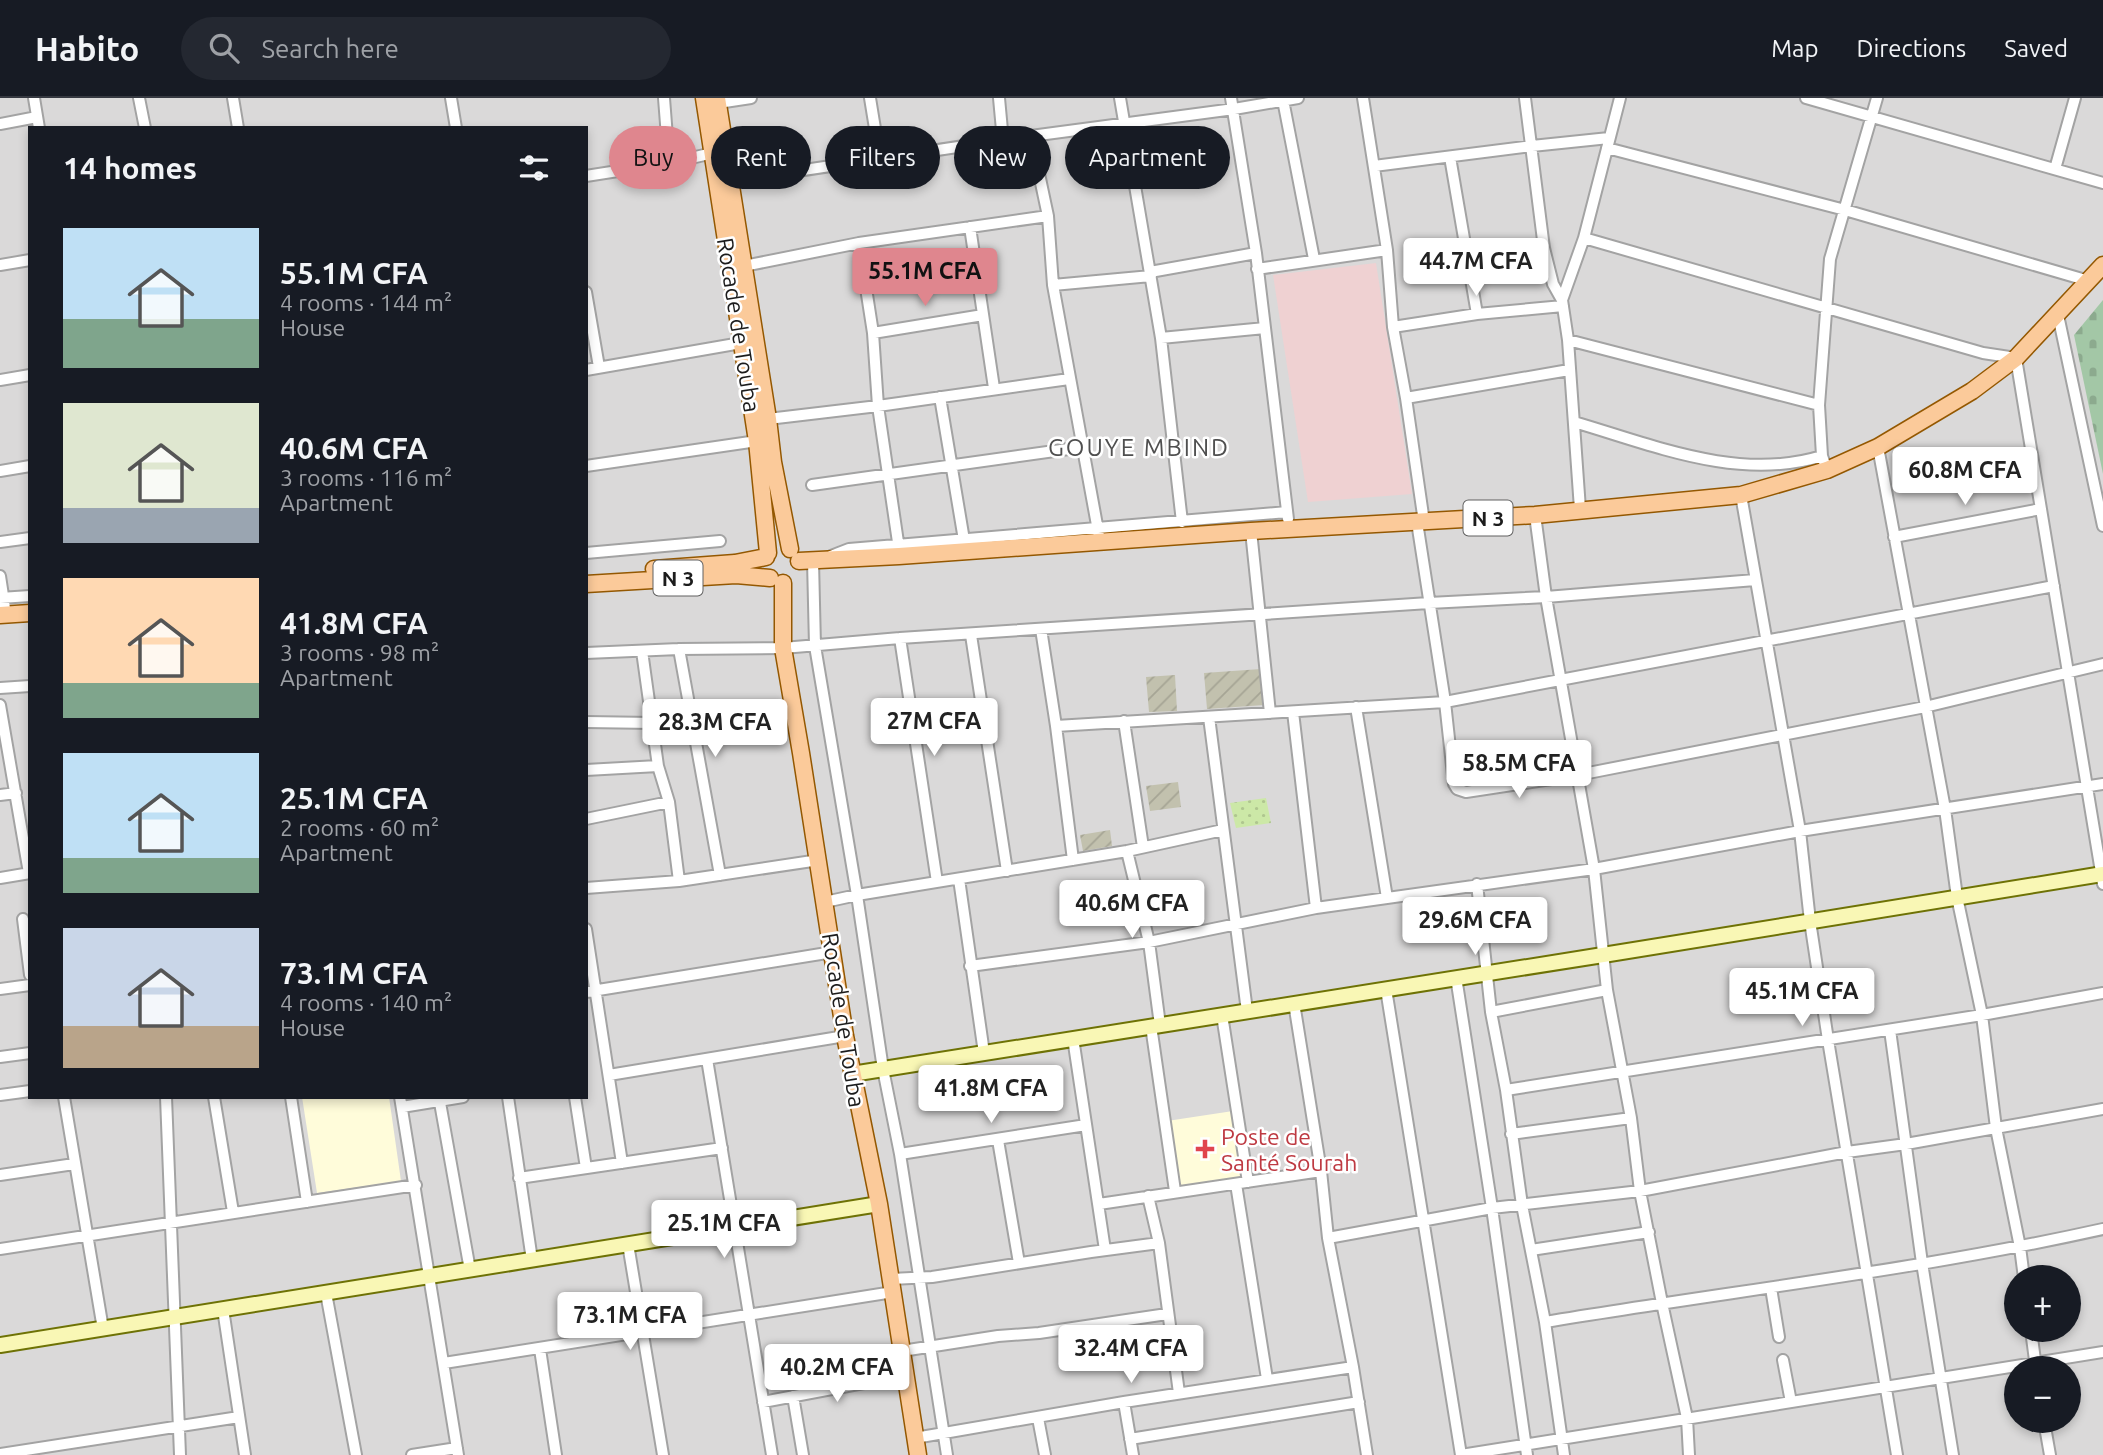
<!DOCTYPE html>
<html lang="en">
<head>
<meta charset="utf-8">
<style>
  body { margin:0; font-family:Ubuntu,sans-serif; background:#242831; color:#f1f3f6; height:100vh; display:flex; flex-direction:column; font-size:26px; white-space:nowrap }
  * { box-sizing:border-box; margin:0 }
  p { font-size:23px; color:#9ea1a6 }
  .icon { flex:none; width:38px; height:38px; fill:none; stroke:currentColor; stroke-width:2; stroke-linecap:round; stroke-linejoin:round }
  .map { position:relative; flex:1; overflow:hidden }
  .drawer { position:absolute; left:28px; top:28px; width:560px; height:973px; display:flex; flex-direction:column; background:#171b24; border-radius:0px; box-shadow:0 4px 10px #0003 }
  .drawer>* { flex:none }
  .banner { position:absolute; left:609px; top:28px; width:665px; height:63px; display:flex; gap:14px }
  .controls { position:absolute; left:2004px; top:1167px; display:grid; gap:14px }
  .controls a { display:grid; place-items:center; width:77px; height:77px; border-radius:50%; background:#171b24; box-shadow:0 4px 10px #0003; font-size:35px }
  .price { position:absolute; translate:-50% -60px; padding:0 16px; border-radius:7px; background:#fff; color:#222; font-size:23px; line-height:46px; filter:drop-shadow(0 2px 4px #0008) }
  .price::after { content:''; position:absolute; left:50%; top:42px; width:21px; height:16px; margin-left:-10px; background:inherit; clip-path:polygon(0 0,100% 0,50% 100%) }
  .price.current { background:#df868e; color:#111 }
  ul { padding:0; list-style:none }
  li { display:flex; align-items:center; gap:21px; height:175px; padding:0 35px }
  li span { display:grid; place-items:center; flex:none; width:196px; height:140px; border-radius:0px; color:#555 }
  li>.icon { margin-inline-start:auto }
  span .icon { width:84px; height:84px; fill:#fffc; stroke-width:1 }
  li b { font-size:30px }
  h2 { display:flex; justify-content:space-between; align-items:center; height:84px; padding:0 35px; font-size:30px }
  .tag { padding:0 24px; border-radius:32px; background:#171b24; box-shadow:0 4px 10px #0003; font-size:24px; line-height:63px }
  .tag.current { background:#df868e; color:#111 }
  header { display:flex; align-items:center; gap:42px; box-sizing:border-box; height:98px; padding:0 35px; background:#171b24; border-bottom:2px solid #363941 }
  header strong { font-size:33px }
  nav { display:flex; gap:38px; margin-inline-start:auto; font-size:24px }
  .search { width:490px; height:63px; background:#242831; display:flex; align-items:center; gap:18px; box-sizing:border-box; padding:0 24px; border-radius:38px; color:#9ea1a6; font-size:26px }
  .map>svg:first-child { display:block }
</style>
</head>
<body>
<header>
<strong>Habito</strong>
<div class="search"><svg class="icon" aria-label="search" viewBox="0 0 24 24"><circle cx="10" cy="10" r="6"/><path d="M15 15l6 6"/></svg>Search here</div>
<nav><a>Map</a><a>Directions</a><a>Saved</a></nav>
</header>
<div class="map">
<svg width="2103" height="1357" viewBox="0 0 2103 1357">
  <defs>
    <pattern id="construction-furrows" width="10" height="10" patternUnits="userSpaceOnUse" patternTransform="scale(1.75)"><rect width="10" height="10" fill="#c2c1ae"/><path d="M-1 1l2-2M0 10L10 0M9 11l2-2" fill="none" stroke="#a6a595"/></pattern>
    <pattern id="grass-dots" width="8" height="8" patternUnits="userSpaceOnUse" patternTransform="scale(1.75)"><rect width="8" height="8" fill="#cce8a7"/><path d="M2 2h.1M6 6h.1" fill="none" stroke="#afc68f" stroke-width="1.8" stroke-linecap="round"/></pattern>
    <pattern id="cemetery-stones" width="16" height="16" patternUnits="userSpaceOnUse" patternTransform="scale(1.75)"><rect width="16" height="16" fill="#a3c7a6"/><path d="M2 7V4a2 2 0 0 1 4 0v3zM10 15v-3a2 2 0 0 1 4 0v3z" fill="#8caa8e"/></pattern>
  </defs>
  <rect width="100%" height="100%" fill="#eee9e2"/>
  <path fill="#dad9d9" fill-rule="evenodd" d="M0 0H2103V1357H0ZM30 30H586V999H30ZM2016 1180H2068V1232H2016ZM2016 1270H2068V1323H2016Z"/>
  <path fill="#efd1d2" d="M1376 165 1412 396 1308 404 1273 177Z"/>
  <path fill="#fffcda" d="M302 999H389L401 1083 317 1095Z
    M1233 1013 1243 1080 1177 1089 1167 1023Z"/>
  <path fill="url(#construction-furrows)" d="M1261 571 1264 607 1207 611 1204 575Z
    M1175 577 1177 613 1149 614 1146 579Z
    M1178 684 1181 709 1150 713 1146 688Z
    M1110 732 1112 748 1083 753 1080 737Z"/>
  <path fill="url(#grass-dots)" d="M1266 700 1271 725 1236 730 1230 705Z"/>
  <path fill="url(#cemetery-stones)" d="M2103 202V376L2074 237Z"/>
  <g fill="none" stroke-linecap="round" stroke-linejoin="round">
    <defs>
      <path id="street" d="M34 0 39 30
        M139 0 145 30
        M233 0 238 30
        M451 0 456 30
        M664 0 669 65
        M870 0 880 61
        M999 0 1003 43
        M1120 0 1161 240 1182 424
        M1231 0 1256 155 1288 421
        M1363 0 1387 152 1393 229 1406 300 1424 424
        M1525 0 1544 150 1553 186 1562 202 1568 242 1580 411
        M1806 0 2103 85
        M1283 2 1314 161
        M718 5 751 0
        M0 26 37 19
        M1031 38 1048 118 1053 187 1099 438
        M1607 50 1845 112 2089 183
        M1450 59 1477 216
        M1374 68 1532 48 1609 40
        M2055 71 2075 0
        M586 78 669 65 713 55
        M724 84 1031 38 1234 11 1298 0
        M970 129 994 290
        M1584 140 1983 255 2016 260 2103 786
        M859 145 873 235 878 308 899 451
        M0 167 30 162
        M744 168 859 145 1048 118
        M1257 171 1387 152
        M1150 174 1256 155
        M1053 187 1151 178
        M586 194 599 269
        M1562 202 1584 140 1620 0
        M2058 217 2103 428
        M1393 229 1477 216 1563 208
        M873 235 983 217
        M1161 240 1265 230
        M1568 242 1819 307
        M586 272 741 245
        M0 282 30 277
        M940 299 964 442
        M1406 300 1569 272
        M768 321 878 308 1069 281
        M1574 324C1653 347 1739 384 1822 358
        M1878 349 1945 711 1957 799 1982 917 1996 1030 2020 1149 2024 1180
        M586 368 757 343
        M1827 372 1822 358 1819 307 1830 161 1877 0
        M0 373 30 368
        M812 387 1083 349
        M1741 397 1800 733 1810 823 1828 942 1897 1357
        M1535 417 1546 499 1594 771 1607 892 1631 1020 1640 1093 1662 1205 1687 1320 1689 1357
        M1417 424 1445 604 1454 686 1457 691 1466 694 1578 677 1925 609 2103 566
        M1251 433 1270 615
        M1894 439 2041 411
        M0 444 30 440
        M586 455 720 443
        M831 458 849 451 1287 414
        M813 463 815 548 857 797 883 971 900 1056 947 1357
        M0 478 6 517
        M0 500 30 498
        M1041 531 1056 628 1073 762
        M971 537 1007 773
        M900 540 937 784
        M679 551 720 777
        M642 553 658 668 669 704 679 783
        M586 555 679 551 783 550 900 540 1429 505 1546 499 1755 482
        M0 590 30 588
        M0 607 29 775
        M1356 609 1387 800
        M1293 614 1316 810
        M1209 619 1247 913
        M1124 623 1143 749
        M586 624 653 625
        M1056 628 1445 604 2054 488
        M586 672 658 668
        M0 697 16 695
        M586 721 669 704
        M1127 753 1149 844 1160 927
        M0 780 30 775
        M959 781 984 955
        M1477 786 1491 914 1506 992 1522 1107 1545 1224 1564 1357
        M586 790 679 783 819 762
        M825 804 857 797 1127 753 1223 732
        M23 821 30 877
        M586 831 622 1065
        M970 868 1149 844 1316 810 1594 771 1800 733 2103 686
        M1456 879 1492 1110 1527 1357
        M0 891 30 887
        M1386 891 1461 1357
        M586 894 833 854
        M1294 905 1321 1073 1328 1140 1353 1269 1367 1357
        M1491 914 1607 892
        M1222 917 1248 1084
        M1151 928 1175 1093
        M1890 932 1922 1165 1953 1357
        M1073 940 1105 1152
        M0 959 30 955
        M707 961 772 1357
        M609 977 845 938
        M1506 992 1982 917 2103 895
        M0 997 30 993
        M64 999 103 1231
        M166 999 180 1357
        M214 999 233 1114
        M291 999 307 1104
        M400 999 458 1357
        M439 999 470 1172
        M508 999 532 1162
        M575 999 586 1070
        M402 1009 463 999
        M1511 1036 1631 1020
        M998 1042 1019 1165
        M900 1056 1086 1027
        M0 1077 74 1066
        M519 1080 722 1050
        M1236 1086 1267 1281
        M1148 1098 1159 1145 1179 1295
        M1099 1106 1321 1073
        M1328 1140 1492 1110 1640 1093 1847 1054 1906 1046 2103 1011
        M628 1146 663 1357
        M0 1151 416 1087
        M1531 1152 1649 1134
        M891 1181 932 1179 1091 1154 1159 1145
        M1771 1190 1779 1239
        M326 1195 356 1357
        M223 1211 245 1357
        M1545 1224C1731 1193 1919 1172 2103 1131
        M2031 1232 2036 1270
        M540 1251 556 1357
        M902 1253 998 1238 1039 1235 1167 1216
        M1783 1262 1791 1304
        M444 1265 893 1194
        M793 1298 803 1357
        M763 1304 906 1277
        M1124 1304 1133 1357
        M1038 1320 1045 1357
        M2044 1323 2050 1357
        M915 1340 1124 1304 1353 1269
        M1130 1341 1359 1304
        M0 1356 239 1319
        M412 1357 457 1350
        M1461 1357 2103 1254"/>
      <path id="secondary" d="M852 976 1603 857 2103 776
        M0 1247 879 1106"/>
      <path id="primary" d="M704 0 757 343 768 455
        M717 0 768 321 773 364 790 451
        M799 463 899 458 1251 433 1535 417 1741 397 1827 372 1878 349 1972 293 2016 260 2103 167
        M654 471 735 465 766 459
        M783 485V550L801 655 845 938 879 1106 918 1357
        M586 486 736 477 770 480
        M0 517 30 515"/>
    </defs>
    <use href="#street" stroke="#a3a3a3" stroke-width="14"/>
    <use href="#secondary" stroke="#6e7205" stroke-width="18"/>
    <use href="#primary" stroke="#945801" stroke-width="19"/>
    <use href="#street" stroke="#fff" stroke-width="10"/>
    <use href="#secondary" stroke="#f9f7b5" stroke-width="14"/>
    <use href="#primary" stroke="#fbca9a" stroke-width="16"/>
  </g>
  <path fill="#e0444e" stroke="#fff" stroke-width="2.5" d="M1201.5 1040.5h7v7h7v7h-7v7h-7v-7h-7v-7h7z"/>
  <g text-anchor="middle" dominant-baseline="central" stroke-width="5" stroke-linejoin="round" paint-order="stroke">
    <g fill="#fff" stroke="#606060" stroke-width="2">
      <rect x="1463.5" y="402.5" width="49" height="35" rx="5"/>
      <rect x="653.5" y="462.5" width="49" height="35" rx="5"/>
    </g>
    <g font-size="21" font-weight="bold" fill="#1c1c1c">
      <text x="1488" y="420">N 3</text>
      <text x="678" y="480">N 3</text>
    </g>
    <g font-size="23" fill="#1c1c1c" stroke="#fff">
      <text transform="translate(739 227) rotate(81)">Rocade de Touba</text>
      <text transform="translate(844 922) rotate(81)">Rocade de Touba</text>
    </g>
    <g font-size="23" fill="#be3a42" stroke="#fff" text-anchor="start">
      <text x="1221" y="1038">Poste de<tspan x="1221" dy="26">Santé Sourah</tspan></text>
    </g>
    <g font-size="24" letter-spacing="2" fill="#4f4f4f" stroke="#fff">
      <text x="1139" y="349">GOUYE MBIND</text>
    </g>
  </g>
</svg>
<div class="controls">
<a>+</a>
<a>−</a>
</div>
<b class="price" style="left:1476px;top:200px">44.7M CFA</b>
<b class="price current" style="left:925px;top:210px">55.1M CFA</b>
<b class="price" style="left:1965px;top:409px">60.8M CFA</b>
<b class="price" style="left:934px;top:660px">27M CFA</b>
<b class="price" style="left:715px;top:661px">28.3M CFA</b>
<b class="price" style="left:1519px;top:702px">58.5M CFA</b>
<b class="price" style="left:1132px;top:842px">40.6M CFA</b>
<b class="price" style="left:1475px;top:859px">29.6M CFA</b>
<b class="price" style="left:1802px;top:930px">45.1M CFA</b>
<b class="price" style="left:991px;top:1027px">41.8M CFA</b>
<b class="price" style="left:724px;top:1162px">25.1M CFA</b>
<b class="price" style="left:630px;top:1254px">73.1M CFA</b>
<b class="price" style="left:1131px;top:1287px">32.4M CFA</b>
<b class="price" style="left:837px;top:1306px">40.2M CFA</b>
<div class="banner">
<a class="tag current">Buy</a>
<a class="tag">Rent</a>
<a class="tag">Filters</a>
<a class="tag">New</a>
<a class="tag">Apartment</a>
</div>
<section class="drawer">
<h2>14 homes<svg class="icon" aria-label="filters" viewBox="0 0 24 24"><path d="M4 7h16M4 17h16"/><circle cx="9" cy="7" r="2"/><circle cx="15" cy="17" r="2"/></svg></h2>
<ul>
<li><span style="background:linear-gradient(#bfe0f5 65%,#7fa58c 0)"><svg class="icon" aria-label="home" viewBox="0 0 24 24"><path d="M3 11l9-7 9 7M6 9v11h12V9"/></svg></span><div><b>55.1M CFA</b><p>4 rooms · 144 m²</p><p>House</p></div></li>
<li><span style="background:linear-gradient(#dfe7d0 75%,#9aa5b1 0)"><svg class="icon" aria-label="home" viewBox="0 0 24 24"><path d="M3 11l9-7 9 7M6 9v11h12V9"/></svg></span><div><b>40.6M CFA</b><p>3 rooms · 116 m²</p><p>Apartment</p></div></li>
<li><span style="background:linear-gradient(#ffd9b3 75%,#7fa58c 0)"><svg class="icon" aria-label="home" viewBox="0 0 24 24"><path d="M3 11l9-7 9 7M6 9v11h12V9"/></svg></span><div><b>41.8M CFA</b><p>3 rooms · 98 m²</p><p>Apartment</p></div></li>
<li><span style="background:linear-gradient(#bfe0f5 75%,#7fa58c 0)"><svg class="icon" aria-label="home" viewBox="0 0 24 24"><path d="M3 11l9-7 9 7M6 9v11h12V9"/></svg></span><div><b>25.1M CFA</b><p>2 rooms · 60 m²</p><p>Apartment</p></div></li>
<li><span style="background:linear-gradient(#c9d6e8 70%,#b9a48a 0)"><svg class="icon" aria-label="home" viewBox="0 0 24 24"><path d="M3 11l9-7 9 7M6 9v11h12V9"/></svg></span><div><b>73.1M CFA</b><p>4 rooms · 140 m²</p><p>House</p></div></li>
</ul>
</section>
</div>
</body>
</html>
